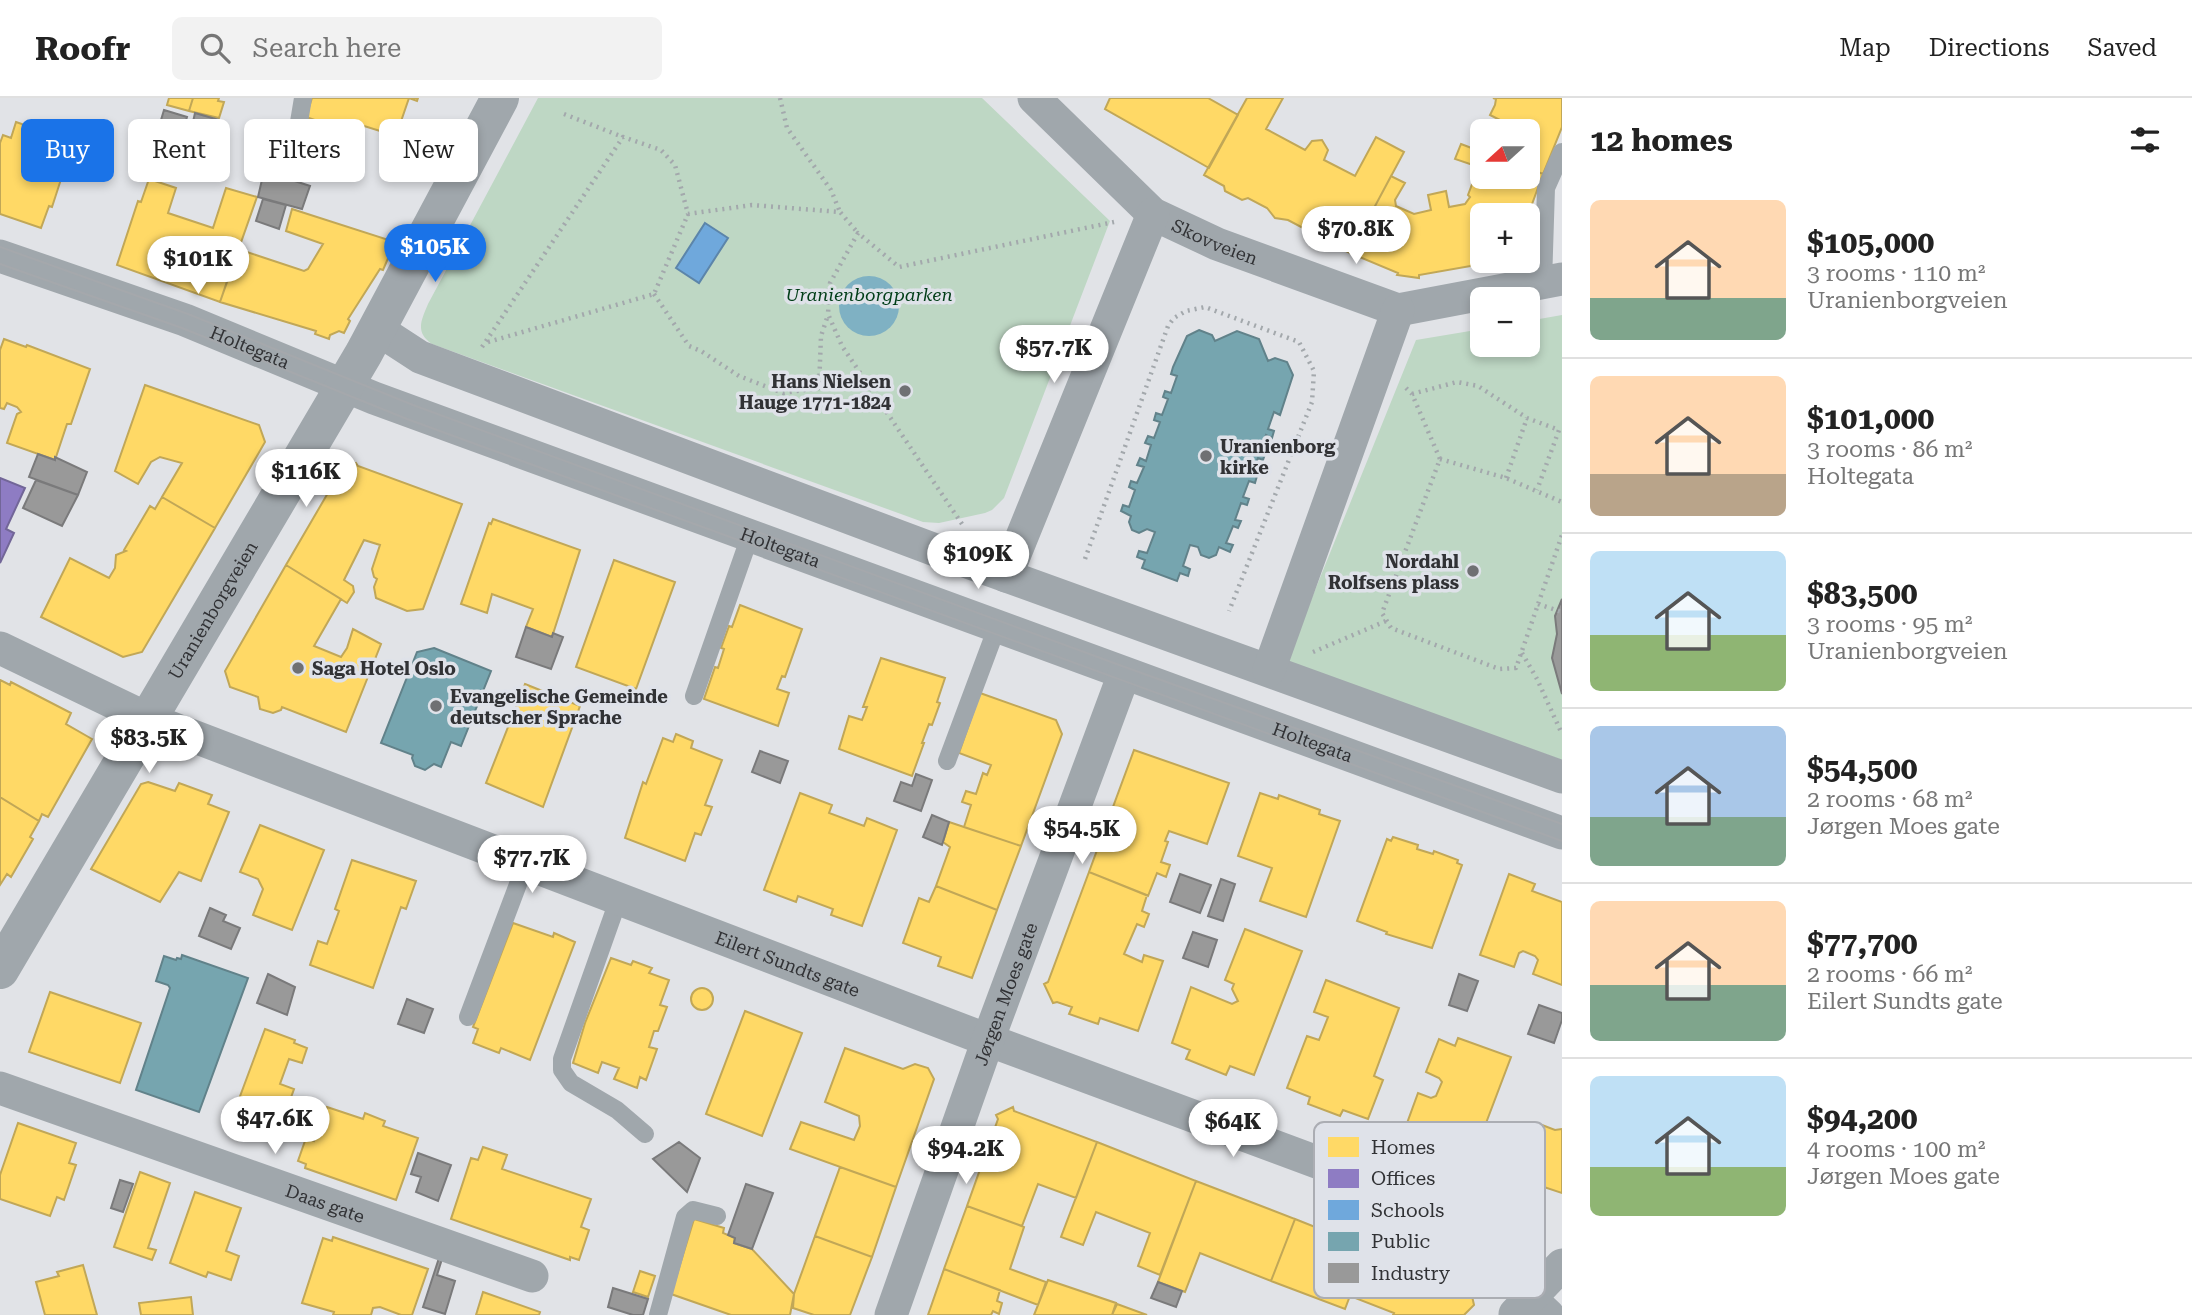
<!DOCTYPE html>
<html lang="en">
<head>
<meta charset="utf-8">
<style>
  body { margin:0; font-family:"Roboto Serif",serif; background:#f2f2f2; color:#222; height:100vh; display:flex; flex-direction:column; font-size:26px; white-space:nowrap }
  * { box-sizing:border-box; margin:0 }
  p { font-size:23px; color:#767676 }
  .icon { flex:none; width:38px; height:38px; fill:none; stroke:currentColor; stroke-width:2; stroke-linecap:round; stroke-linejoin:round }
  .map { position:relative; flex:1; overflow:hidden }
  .drawer { display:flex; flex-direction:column; background:#fff; width:630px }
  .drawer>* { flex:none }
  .banner { position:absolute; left:21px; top:21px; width:665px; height:63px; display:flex; gap:14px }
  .needle { width:46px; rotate:249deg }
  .tools { position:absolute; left:1470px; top:21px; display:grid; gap:14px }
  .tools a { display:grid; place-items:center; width:70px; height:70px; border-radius:10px; background:#fff; box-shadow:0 4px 10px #0003; font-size:35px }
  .price { position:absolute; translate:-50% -60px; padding:0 16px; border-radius:24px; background:#fff; color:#222; font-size:23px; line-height:46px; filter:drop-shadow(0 2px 4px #0008) }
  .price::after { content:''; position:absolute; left:50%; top:42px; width:21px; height:16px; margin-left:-10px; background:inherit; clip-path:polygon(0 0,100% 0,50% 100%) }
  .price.current { background:#1a73e8; color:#fff }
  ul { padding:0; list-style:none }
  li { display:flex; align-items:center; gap:21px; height:175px; padding:0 28px }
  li+li { border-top:2px solid #e0e0e0 }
  li span { display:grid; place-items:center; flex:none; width:196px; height:140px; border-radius:10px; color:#555 }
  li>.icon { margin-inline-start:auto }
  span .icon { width:84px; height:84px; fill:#fffc; stroke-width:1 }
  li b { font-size:30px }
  h2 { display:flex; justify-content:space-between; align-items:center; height:84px; padding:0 28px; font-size:30px }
  .pill { padding:0 24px; border-radius:10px; background:#fff; box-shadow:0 4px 10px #0003; font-size:24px; line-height:63px }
  .pill.current { background:#1a73e8; color:#fff }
  header { display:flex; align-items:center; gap:42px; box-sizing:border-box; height:98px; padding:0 35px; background:#fff; border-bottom:2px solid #e0e0e0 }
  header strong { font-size:33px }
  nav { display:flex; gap:38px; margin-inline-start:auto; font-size:24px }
  .search { width:490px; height:63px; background:#f2f2f2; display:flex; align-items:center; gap:18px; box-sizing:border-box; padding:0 24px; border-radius:10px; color:#767676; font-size:26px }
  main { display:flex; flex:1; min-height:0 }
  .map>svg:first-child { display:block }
</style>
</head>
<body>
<header>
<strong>Roofr</strong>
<div class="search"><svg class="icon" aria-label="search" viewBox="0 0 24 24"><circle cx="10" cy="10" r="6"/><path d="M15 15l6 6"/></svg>Search here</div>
<nav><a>Map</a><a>Directions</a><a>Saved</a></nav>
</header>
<main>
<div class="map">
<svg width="1562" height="1217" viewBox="0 0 1562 1217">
  <rect width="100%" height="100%" fill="#e1e3e7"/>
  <path fill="#bed7c4" d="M538 0H982L1110 123 1004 400 992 412 985 415 939 425 923 424 432 246C415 234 421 223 428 206Z
    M1562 217V662L1286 564 1416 242 1482 231V247H1528V223Z"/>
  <path fill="#7fb1c3" d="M839 208a30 30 0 1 1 60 0a30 30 0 1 1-60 0Z"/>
  <path fill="#ffd966" stroke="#c1a757" stroke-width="2" d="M169 0H193L189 13 167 7Z
    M193 0H219L218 3 224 4 219 20 189 13Z
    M312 0H418L417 3 409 0 396 38 361 27 358 37 306 19Z
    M1110 0H1208L1238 17 1209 70 1105 11Z
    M1247 0H1283L1266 31 1305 52 1312 43 1322 42 1328 52 1324 62 1355 78 1376 39 1404 54 1350 155 1309 136 1307 132 1288 122 1275 120 1267 110 1248 100 1242 102 1225 93 1224 88 1204 77Z
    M1493 0H1562V29L1543 76 1528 70V33H1495L1500 22 1490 17 1495 7 1496 1Z
    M16 24 42 33 40 39 68 49 62 68 65 69 52 109 49 108 41 130 0 116V45L3 37 11 40Z
    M1461 46 1482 54V79H1528V70L1543 76 1528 117H1482V163H1499L1419 177V180L1397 177 1398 175 1350 155 1391 78 1405 85 1395 102 1396 108 1414 116 1431 112 1428 97 1446 93 1449 109 1465 106 1470 99 1468 97 1477 73 1476 68 1455 61Z
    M149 81 176 90 168 115 213 130 226 90 257 99 220 204 117 167 138 103 141 104Z
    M292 111 395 144 383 172 380 171 348 221 350 223 344 235 339 233 330 237 329 241 315 236 316 233 220 204 238 151 304 173 308 171 323 146 286 133Z
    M4 241 26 249 27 247 90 271 71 326H67L55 362 7 345 17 316 21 314 17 309 7 305 4 311 0 310V252Z
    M145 287 259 327 265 344 215 430 162 399 182 365 160 359 151 364 138 386 115 373Z
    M356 365 358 368 462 406 423 511 407 513 376 500 374 489 377 481 374 479 372 471 380 447 364 442 344 482 353 488 354 494 347 505 286 467 339 376 338 374Z
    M162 399 215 430 142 554 123 559 41 519 70 460 109 480 115 470 116 457 126 453 124 452 150 408 155 411Z
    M493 421 580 452 552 539 526 529 533 511 492 496 487 515 461 506 489 425 491 426Z
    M614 462 675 484 636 591 576 569Z
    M286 467 341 501 314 548 341 559 347 550 353 531 381 546 346 634 282 609 281 612 273 615 260 611 258 599 230 589 225 573Z
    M740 507 802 531 785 579 782 578 777 591 789 595 778 628 704 601 715 569 718 570 724 551 721 550 729 528 732 529Z
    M881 560 945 580 937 604 940 605 932 627 929 626 922 645H924L912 678 839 651 849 618 862 622 867 609H863Z
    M0 582 10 587 11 584 71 615 66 626 92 641 48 719 42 716 39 723 0 699Z
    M525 586 580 608 543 709 486 685Z
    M980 595 1056 622 1062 636 1021 748 964 729 971 707 962 704 966 693 976 696 983 675 987 677 991 667 959 655Z
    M676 636 693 643 691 650 722 662 705 707 712 709 701 737 695 735 685 763 625 740 643 684 646 686 663 640 673 644Z
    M1134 652 1229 685 1207 746 1169 733 1165 743 1168 744 1161 764 1170 767 1166 779 1157 775 1148 798 1089 774Z
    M148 684 175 693 179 685 212 697 208 706 229 714 201 783 179 774 160 804 91 771 141 686Z
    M800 695 832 707 829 715 864 728 867 720 897 732 862 828 831 817 833 811 798 798 796 804 764 792Z
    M1260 695 1278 701 1279 697 1320 712 1319 716 1340 723 1306 819 1260 803 1272 770 1238 758Z
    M0 699 39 723 30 739 33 741 11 779 7 776 0 787Z
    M949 724 1021 748 997 812 936 788 950 749 943 744Z
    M260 727 324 752 292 832 253 817 263 791 258 781 240 774Z
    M1393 739 1418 747 1417 751 1433 756 1434 753 1458 762 1457 765 1462 767 1432 850 1386 836 1387 834 1357 823 1387 741 1391 743Z
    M352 762 416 783 406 811 401 809 373 890 310 867 318 843 327 846 339 813 335 811Z
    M1089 774 1147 797 1142 813 1149 816 1144 829 1137 826 1124 856 1142 864 1144 857 1163 863 1138 933 1100 920 1098 926 1069 916 1072 909 1057 904 1053 905 1044 886 1048 884Z
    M1509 776 1535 786 1532 793 1562 804V887L1533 876 1538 862 1535 858 1523 853 1519 855 1514 869 1480 857Z
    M936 788 997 812 972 880 938 868 941 859 903 845 919 800 929 804Z
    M513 825 553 839 554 835 575 844 530 962 501 950 499 955 473 945 478 931 473 929Z
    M1245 831 1302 853 1254 977 1230 968 1226 977 1186 961 1190 952 1172 945 1191 889 1232 906 1238 903 1232 891 1234 886 1225 882Z
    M611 860 631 867 633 863 652 870 649 875 669 882 660 907 667 909 658 933H654L649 949 657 951 646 982 640 979 637 990 614 981 619 970 602 964 598 975 573 965 585 925Z
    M1326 882 1399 910 1374 978 1383 982 1368 1021 1343 1012 1340 1018 1308 1006 1310 999 1287 990 1307 938 1319 942 1328 919 1314 914Z
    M691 901a11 11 0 1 1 22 0a11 11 0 1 1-22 0Z
    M50 894 141 925 120 985 29 954Z
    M745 913 802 935 762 1038 706 1016Z
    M265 931 295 942 294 945 307 950 302 965 289 961 280 986 294 991 275 1044 229 1028Z
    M1458 940 1511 959 1472 1062 1419 1042 1423 1034 1406 1028 1418 995 1431 1000 1436 998 1442 984 1439 980 1426 974 1439 941 1455 948Z
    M845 950 903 971 915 966 928 970 934 981 896 1089 790 1051 801 1024 854 1042 860 1028 859 1018 825 1004Z
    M327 1009 363 1021 365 1015 385 1023 383 1028 418 1040 396 1102 305 1070 306 1066 298 1063 306 1040 314 1043Z
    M1013 1009 1014 1013 1097 1044 1076 1100 1038 1086 1022 1128 967 1108 998 1021 996 1017Z
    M18 1025 76 1045 69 1065 76 1067 64 1102 57 1099 50 1118 0 1101V1077Z
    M1542 1027 1555 1032 1562 1031V1095L1544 1089 1542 1095 1519 1087 1537 1034H1539Z
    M1097 1044 1196 1083 1160 1177 1138 1168 1150 1135 1096 1114 1083 1147 1061 1139Z
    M483 1049 507 1057 502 1071 591 1101 581 1129 589 1132 579 1162 570 1159V1162L451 1121 471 1060 478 1062Z
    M840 1069 896 1089 872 1159 815 1138Z
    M140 1074 170 1085 148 1150 156 1152 152 1162 114 1149Z
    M1196 1083 1295 1121 1271 1183 1200 1155 1185 1194 1158 1184Z
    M195 1094 241 1110 226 1153 239 1158 231 1182 208 1174 206 1179 170 1165Z
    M967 1108 1024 1129 1010 1171 1046 1184 1038 1207 944 1171Z
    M694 1121 724 1130 723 1135 735 1140 734 1145 752 1151 794 1196 790 1217H731L671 1196Z
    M1295 1121 1368 1150 1345 1211 1271 1183Z
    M815 1138 872 1159 850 1217H814L793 1210 794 1196Z
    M333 1139 428 1171 412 1217H401L380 1209 373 1210 371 1217H333L334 1214 302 1205 323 1140 332 1143Z
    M1368 1151 1470 1189 1474 1207 1464 1217H1393L1394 1215 1350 1198Z
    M83 1167 97 1217H45L36 1184 59 1178 57 1174Z
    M944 1171 1000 1192 997 1203 1002 1205 999 1216 993 1213 991 1217H928Z
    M640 1173 655 1178 648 1199 633 1194Z
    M1048 1182 1116 1205 1112 1217H1034Z
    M483 1194 540 1214 539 1217H476Z
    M191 1199 193 1217H141L139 1205Z
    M1117 1206 1147 1217H1112Z"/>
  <path fill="#8e7cc3" stroke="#726698" stroke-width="2" d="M0 380 25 390 6 431 14 435 0 465Z"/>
  <path fill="#6fa8dc" stroke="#5c85aa" stroke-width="2" d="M705 125 728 140 699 185 676 170Z"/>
  <path fill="#76a5af" stroke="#61828a" stroke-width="2" d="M1199 232 1212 237 1215 243 1237 233 1259 241 1268 263 1275 260 1287 264 1293 277 1280 317 1274 314 1268 331 1274 333 1272 340 1266 337 1260 354 1265 356 1263 362 1258 360 1251 376 1257 378 1255 385 1249 383 1243 399 1249 401 1247 407 1241 405 1235 422 1241 423 1238 430 1233 428 1226 445 1233 447 1230 454 1219 449 1216 457 1209 460 1201 457 1198 449 1190 447 1183 468 1190 471 1188 478 1180 475 1177 483 1142 470 1145 462 1137 459 1139 453 1147 455 1155 434 1147 431 1139 435 1132 432 1129 424 1131 418 1121 413 1123 407 1129 409 1135 392 1129 389 1131 383 1137 385 1144 369 1137 367 1140 360 1146 363 1151 347 1145 345 1148 338 1154 340 1160 324 1154 322 1156 315 1162 317 1168 301 1163 299 1165 293 1171 295 1177 278 1171 276 1173 269 1187 238Z
    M434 550 491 573 461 648 451 644 441 669 434 666 425 672 415 668 412 660 413 657 381 645 417 554Z
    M182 857 248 880 199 1014 136 992 170 890 168 887 156 883 164 858 176 862 177 860 181 861Z"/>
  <path fill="#999" stroke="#7a7a7b" stroke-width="2" d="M164 12 187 19 172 69 149 62Z
    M195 15 219 22 208 52 188 46Z
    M264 73 310 88 302 111 258 99Z
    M263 101 286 107 279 131 256 123Z
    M38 356 55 362V359L87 374 78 397 29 379Z
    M36 382 78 397 62 428 23 410Z
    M1562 501V596L1552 560 1557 536 1555 518Z
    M526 529 552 539 553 535 563 539 551 571 516 559Z
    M760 653 788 663 780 685 752 674Z
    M916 676 932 682 921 713 894 703 901 684 912 688Z
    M932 717 949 724 942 747 923 739Z
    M1180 776 1211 787 1200 815 1170 804Z
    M1221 781 1235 786 1223 823 1208 818Z
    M210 810 226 817 223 823 240 830 231 851 199 838Z
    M1193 834 1217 842 1208 869 1183 860Z
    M268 876 295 889 287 917 257 905Z
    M1459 876 1478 883 1467 913 1449 907Z
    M407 901 433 911 424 935 398 926Z
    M1539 907 1562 915V922L1554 945 1528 936Z
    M679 1044 700 1060 687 1094 653 1061Z
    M418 1055 451 1067 438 1103 416 1094 421 1079 411 1076Z
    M120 1082 133 1086 123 1114 111 1110Z
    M746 1086 773 1095 752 1151 734 1145 735 1140 728 1137Z
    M439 1160 442 1161 437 1177 455 1183 445 1216 423 1209Z
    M1158 1184 1182 1193 1176 1209 1151 1200Z
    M613 1190 648 1201 643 1217H633L608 1209Z"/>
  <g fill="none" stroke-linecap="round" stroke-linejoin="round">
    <path stroke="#a3a8ac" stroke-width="4.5" stroke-dasharray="2 5" stroke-linecap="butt" d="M780 0 787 30 831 92 840 114
      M564 16 623 39
      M654 196 689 248 701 253 739 278 783 295 819 290 821 238 828 217
      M488 244 654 196 688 116
      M482 249 623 39 661 52 675 67 688 116 752 107 840 114 858 135
      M1406 290 1412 296 1440 361 1382 515 1391 530 1499 571 1516 570 1562 437
      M1412 296 1457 284 1478 288 1527 320 1559 332 1537 392
      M1440 361 1506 380 1562 404
      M1506 380 1527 320
      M962 426 842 248 828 216 830 185 858 135 899 169 1114 124
      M1085 461 1168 228 1174 220 1186 213 1205 209 1299 244 1314 273 1312 304 1229 513
      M1538 506 1562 514
      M1313 554 1386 523
      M1522 555 1537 581 1562 636"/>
    <path stroke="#a0a7ac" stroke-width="18" d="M295 48 303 0
      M1543 185 1546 90 1562 54
      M694 598 750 438
      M947 663 997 529
      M619 800 562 961V972L571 985 617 1012 645 1036
      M468 919 526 765
      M658 1217 685 1119 693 1112 717 1118"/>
    <g stroke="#a0a7ac" stroke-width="33">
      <path id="s1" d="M1034 0 1153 116 1217 146 1398 212 1562 181"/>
      <path id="s2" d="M0 158 185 222 374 300 1562 735"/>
      <path d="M377 231 420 259 962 462 1562 679"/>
      <path d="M1006 478 1153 116"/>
      <path id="s3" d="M0 550 148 621 988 942 1403 1096 1433 1109 1548 1217"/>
      <path d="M1269 572 1398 212"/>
      <path id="s4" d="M0 990 532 1178"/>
      <path d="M1515 1216 1562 1167"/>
      <path id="s5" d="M891 1217 988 942 1124 576"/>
    </g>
    <path stroke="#a0a7ac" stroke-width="38" id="s6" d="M0 872 364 255 500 0"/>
    <path stroke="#a5a8ac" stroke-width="2" d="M0 149 188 216 413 307 1122 568 1562 726
      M0 166 182 230 407 321 1562 743"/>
  </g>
  <g fill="#6f7073" stroke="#dfe2e9" stroke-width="2.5">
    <circle cx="905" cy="293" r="7"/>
    <circle cx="1206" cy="358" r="7"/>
    <circle cx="1473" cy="473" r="7"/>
    <circle cx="298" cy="570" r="7"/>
    <circle cx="436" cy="608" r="7"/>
  </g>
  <g text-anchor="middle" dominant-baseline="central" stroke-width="7" stroke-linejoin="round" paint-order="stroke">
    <g font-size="18" fill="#313235" stroke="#dfe2e9">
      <text stroke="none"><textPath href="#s1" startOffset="234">Skovveien</textPath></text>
      <text stroke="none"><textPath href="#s2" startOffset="266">Holtegata</textPath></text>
      <text stroke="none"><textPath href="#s2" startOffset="833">Holtegata</textPath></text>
      <text stroke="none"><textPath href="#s6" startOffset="418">Uranienborgveien</textPath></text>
      <text stroke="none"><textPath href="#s2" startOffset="1400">Holtegata</textPath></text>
      <text stroke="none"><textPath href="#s3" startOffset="849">Eilert Sundts gate</textPath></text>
      <text stroke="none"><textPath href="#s5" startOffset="341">Jørgen Moes gate</textPath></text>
      <text stroke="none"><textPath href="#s4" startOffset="345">Daas gate</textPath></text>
    </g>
    <g font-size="18" font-style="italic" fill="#023e18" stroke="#dfe2e9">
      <text x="869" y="196">Uranienborgparken</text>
    </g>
    <g font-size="18" font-weight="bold" fill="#313235" stroke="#dfe2e9" text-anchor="start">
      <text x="891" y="283" text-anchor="end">Hans Nielsen<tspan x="891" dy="21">Hauge 1771-1824</tspan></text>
      <text x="1220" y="348">Uranienborg<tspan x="1220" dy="21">kirke</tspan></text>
      <text x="1459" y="463" text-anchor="end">Nordahl<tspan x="1459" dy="21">Rolfsens plass</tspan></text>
      <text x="312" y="570">Saga Hotel Oslo</text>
      <text x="450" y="598">Evangelische Gemeinde<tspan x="450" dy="21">deutscher Sprache</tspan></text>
    </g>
  </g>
  <rect x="1314" y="1024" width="231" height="176" rx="10" fill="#dfe2e9" stroke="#abadb3" stroke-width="2"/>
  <rect x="1328" y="1039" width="31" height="20" fill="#ffd966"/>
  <rect x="1328" y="1071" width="31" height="19" fill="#8e7cc3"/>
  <rect x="1328" y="1102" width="31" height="20" fill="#6fa8dc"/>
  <rect x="1328" y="1134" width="31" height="19" fill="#76a5af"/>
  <rect x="1328" y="1165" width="31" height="20" fill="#999"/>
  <g font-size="19" fill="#313235">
    <text x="1371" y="1056">Homes</text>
    <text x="1371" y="1087">Offices</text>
    <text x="1371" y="1119">Schools</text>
    <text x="1371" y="1150">Public</text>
    <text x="1371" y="1182">Industry</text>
  </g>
</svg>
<div class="tools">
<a><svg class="needle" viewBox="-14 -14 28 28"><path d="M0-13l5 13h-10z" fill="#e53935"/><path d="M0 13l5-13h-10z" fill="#767676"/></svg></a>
<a>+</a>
<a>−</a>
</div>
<b class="price" style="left:1356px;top:168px">$70.8K</b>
<b class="price current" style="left:435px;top:186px">$105K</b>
<b class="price" style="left:198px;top:198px">$101K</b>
<b class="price" style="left:1054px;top:287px">$57.7K</b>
<b class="price" style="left:306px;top:411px">$116K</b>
<b class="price" style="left:978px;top:493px">$109K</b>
<b class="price" style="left:149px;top:677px">$83.5K</b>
<b class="price" style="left:1082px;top:768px">$54.5K</b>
<b class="price" style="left:532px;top:797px">$77.7K</b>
<b class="price" style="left:275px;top:1058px">$47.6K</b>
<b class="price" style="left:1233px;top:1061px">$64K</b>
<b class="price" style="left:966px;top:1088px">$94.2K</b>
<div class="banner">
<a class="pill current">Buy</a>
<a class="pill">Rent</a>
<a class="pill">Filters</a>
<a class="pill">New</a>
</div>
</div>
<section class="drawer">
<h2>12 homes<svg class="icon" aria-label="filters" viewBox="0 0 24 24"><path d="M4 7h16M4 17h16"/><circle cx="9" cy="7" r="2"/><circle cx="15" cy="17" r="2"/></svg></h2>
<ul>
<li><span style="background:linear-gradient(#ffd9b3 70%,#7fa58c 0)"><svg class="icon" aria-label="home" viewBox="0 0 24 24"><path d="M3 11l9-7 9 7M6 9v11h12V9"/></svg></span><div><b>$105,000</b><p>3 rooms · 110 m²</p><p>Uranienborgveien</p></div></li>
<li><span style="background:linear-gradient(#ffd9b3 70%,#b9a48a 0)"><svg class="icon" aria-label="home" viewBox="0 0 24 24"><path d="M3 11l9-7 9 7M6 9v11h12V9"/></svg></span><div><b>$101,000</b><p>3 rooms · 86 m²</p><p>Holtegata</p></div></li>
<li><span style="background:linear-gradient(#bfe0f5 60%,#8fb573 0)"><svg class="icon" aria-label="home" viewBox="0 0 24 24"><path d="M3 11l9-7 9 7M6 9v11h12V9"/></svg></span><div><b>$83,500</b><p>3 rooms · 95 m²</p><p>Uranienborgveien</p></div></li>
<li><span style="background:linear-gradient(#a9c7e8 65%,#7fa58c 0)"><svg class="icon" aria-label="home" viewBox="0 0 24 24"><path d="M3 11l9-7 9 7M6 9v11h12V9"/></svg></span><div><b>$54,500</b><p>2 rooms · 68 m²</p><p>Jørgen Moes gate</p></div></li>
<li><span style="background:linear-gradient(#ffd9b3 60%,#7fa58c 0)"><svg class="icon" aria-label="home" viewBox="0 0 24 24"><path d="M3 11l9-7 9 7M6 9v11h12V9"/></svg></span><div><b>$77,700</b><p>2 rooms · 66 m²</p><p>Eilert Sundts gate</p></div></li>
<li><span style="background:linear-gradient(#bfe0f5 65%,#8fb573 0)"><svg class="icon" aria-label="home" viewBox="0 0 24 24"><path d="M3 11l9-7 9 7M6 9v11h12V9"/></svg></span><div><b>$94,200</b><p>4 rooms · 100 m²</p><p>Jørgen Moes gate</p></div></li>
</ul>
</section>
</main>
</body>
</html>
